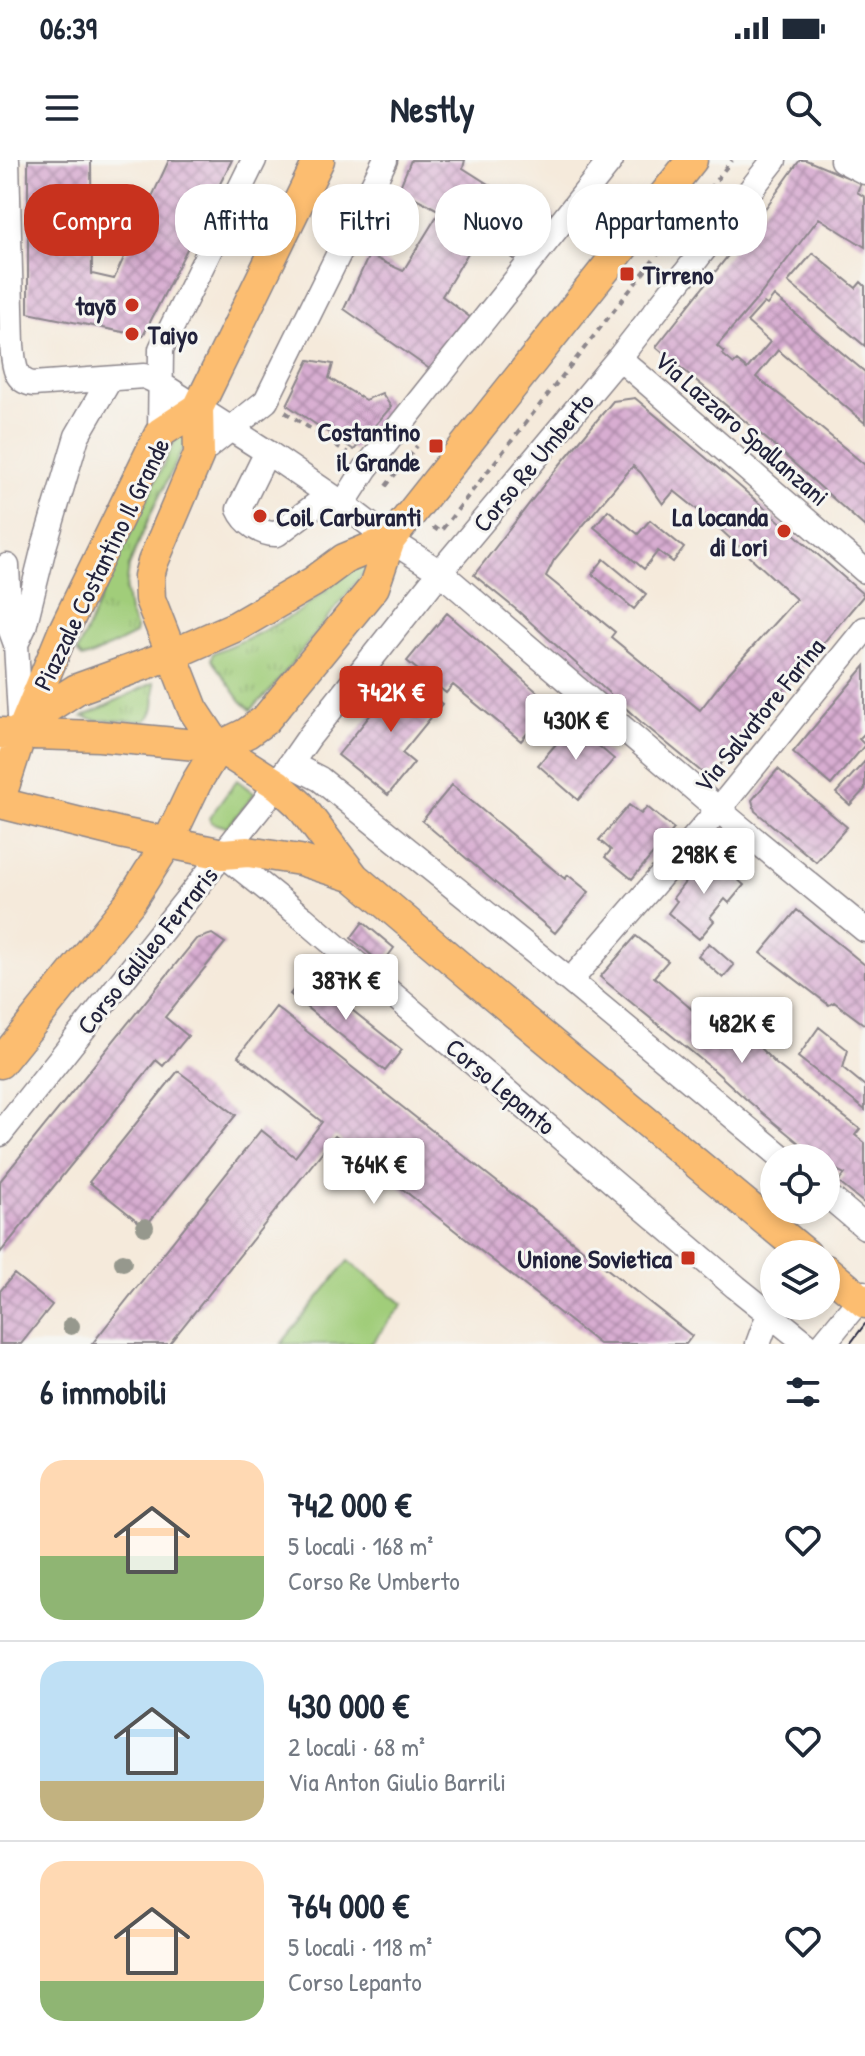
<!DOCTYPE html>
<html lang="it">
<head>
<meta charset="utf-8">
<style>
  body { margin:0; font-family:"Patrick Hand",sans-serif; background:#f6f6f7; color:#1f2937; height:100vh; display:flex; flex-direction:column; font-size:30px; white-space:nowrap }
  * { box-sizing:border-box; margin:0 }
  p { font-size:26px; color:#747a83 }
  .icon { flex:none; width:44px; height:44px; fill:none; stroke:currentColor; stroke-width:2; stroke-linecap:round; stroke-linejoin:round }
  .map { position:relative; height:1184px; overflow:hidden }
  .drawer { display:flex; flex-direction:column; background:#fff; flex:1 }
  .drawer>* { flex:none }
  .hud { position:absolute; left:24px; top:24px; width:818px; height:72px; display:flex; gap:16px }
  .tools { position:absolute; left:760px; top:984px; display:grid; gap:16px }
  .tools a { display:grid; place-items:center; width:80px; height:80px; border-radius:50%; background:#fff; box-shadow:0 4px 12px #0003; font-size:40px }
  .price { position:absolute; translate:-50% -68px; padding:0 18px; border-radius:8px; background:#fff; color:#222; font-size:26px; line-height:52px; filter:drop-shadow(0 2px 4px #0008) }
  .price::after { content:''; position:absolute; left:50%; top:48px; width:24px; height:18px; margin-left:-12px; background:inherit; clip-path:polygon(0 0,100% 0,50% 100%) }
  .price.current { background:#c8321e; color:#fff }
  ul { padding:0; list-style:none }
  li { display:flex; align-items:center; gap:24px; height:200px; padding:0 40px }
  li+li { border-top:2px solid #e0e1e3 }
  li span { display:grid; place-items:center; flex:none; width:224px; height:160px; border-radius:24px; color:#555 }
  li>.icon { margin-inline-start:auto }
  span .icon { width:96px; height:96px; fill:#fffc; stroke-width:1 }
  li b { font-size:34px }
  h2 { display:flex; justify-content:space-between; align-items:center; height:96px; padding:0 40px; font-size:34px }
  .tag { padding:0 28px; border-radius:32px; background:#fff; box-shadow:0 4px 12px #0003; font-size:28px; line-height:72px }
  .tag.current { background:#c8321e; color:#fff }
  .status { display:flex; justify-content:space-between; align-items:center; height:56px; padding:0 40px; background:#fff; direction:ltr }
  .status svg { height:22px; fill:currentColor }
  header { display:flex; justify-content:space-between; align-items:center; height:104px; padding:0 40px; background:#fff; font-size:36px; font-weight:800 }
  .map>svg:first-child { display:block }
</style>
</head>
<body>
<div class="status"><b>06:39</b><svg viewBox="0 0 49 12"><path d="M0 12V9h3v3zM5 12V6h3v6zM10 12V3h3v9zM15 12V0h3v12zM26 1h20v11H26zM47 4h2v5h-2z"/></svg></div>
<header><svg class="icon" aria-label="menu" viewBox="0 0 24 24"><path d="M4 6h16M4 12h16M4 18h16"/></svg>Nestly<svg class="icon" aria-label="search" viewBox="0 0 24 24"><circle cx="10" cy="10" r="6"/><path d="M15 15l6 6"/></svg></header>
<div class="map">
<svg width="865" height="1184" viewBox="0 0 865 1184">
  <defs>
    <pattern id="grass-tufts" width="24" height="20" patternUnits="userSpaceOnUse" patternTransform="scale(2)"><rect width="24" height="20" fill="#a1cd7a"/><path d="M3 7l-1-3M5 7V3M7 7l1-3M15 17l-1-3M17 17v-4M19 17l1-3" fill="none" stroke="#8ab06a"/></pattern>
    <pattern id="building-cross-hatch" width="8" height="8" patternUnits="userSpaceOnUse" patternTransform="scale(2)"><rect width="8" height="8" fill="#d8add1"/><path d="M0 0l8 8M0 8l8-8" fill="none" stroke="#af8cab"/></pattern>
  </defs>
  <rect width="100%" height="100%" fill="#f6f6f2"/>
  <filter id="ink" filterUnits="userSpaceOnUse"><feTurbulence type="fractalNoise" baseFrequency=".0125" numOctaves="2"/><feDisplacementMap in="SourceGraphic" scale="16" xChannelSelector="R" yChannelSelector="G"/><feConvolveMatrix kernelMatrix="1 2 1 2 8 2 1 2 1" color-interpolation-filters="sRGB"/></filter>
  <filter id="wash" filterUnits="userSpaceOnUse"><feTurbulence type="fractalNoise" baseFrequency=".006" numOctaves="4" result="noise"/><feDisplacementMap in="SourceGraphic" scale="32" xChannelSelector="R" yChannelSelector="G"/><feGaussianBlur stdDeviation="1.8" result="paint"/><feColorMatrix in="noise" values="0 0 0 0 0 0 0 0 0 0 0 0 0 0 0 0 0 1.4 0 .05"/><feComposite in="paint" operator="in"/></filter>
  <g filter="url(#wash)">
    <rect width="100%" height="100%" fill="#f5eadb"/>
    <path fill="url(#grass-tufts)" stroke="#62785a" stroke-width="2" d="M181 268 191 273 153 349 129 406 126 431 129 452 136 469 135 474 91 496 82 498 77 492 120 395Z
      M359 403 368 407 270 531 251 550 241 541 211 499 213 493 253 476 297 453Z
      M154 522C154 537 158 552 145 561L96 560 83 557Z
      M237 620 255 634 227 667 212 663 209 658Z"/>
    <path fill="#a1cd7a" stroke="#62785a" stroke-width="2" d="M348 1101 403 1144 371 1184H281Z"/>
    <g id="blocks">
      <path fill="url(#building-cross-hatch)" fill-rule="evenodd" d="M28 0H91L92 114 114 119 169 0H232L143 176 28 153Z
        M411 0H465L463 8 507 36 516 27 555 56 518 102 480 73 442 136 471 158 431 210 344 149 369 95 403 111 440 51 399 29Z
        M800 0H806L861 23 857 32 865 37V87L819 58 757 139 717 186 724 192 722 194 734 204 737 201 747 209 770 182 747 162 764 143 767 145 774 136 865 212V263L778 190 756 217 797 248 865 305V367L770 282 656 187 764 50Z
        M813 93 856 128 861 122 865 126V186L788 122Z
        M309 200 333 204 329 218 365 240 382 233 391 247 354 290 287 245Z
        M635 238 737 324 864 435 709 618 641 562 518 451 474 415 553 313 613 241ZM633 306 641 313 663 344 674 331 709 359 796 439 729 513 700 550 611 477 615 472 546 416 554 400Z
        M608 350 638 374 650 360 684 388 673 402 658 391 644 409 594 367Z
        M604 399 646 434 634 449 592 414Z
        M447 453 551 544 521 581 453 525 446 533 407 501Z
        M865 506V573L859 579 865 585 831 625 793 592Z
        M404 513 442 544 402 593 414 603 388 635 338 595Z
        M573 564 614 599 578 640 538 605Z
        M865 601V629L850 645 836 633Z
        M778 609 847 667 816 702 755 651 752 640Z
        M452 625 565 719 568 715 589 732 555 773 422 661Z
        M629 645 641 654 647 647 674 669 632 719 605 697 611 690 599 680Z
        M711 696 744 725 729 743 725 739 710 757 714 761 699 779 668 753 677 741 673 738 696 708 699 710Z
        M797 750 865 805V865L834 842 829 845 761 793Z
        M363 762 394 788 382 804 351 778Z
        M212 774 225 783 165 857 188 876 163 906 156 900 0 1093V1021L196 779Z
        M636 776 668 801 654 817 695 852 705 840 745 873 776 904 860 969 855 975 865 983V1044L838 1022 845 1014 826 1005V998H817L747 940 715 911 600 817Z
        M709 783 734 805 723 818 698 796Z
        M307 814 402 890 385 911 290 834Z
        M276 847 692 1176 686 1184H599L335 976 169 1184H92L261 970 295 997 322 962 238 896Z
        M819 867 848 890 843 908 865 926V950L798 897Z
        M178 911 236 955 145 1067 89 1022Z
        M14 1114 52 1145 21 1184H0V1131Z"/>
    </g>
  </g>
  <g filter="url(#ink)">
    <use href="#blocks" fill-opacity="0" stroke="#8c868b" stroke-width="2"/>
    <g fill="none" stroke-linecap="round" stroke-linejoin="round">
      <defs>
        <path id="minor" d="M7 0 12 185C14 202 13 221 33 224L144 216 159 223 267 292 343 344 390 380 440 412 732 661 865 770
          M842 0 865 12
          M619 198 865 411
          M160 273 161 189 254 0
          M267 292 239 349C245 363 262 375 277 374L329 335
          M199 294 266 241 385 0
          M343 344 366 308 611 0
          M16 484 24 467 44 387 77 276 110 219
          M0 588 21 574 16 484 10 468 7 406
          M291 604 320 619 570 821 783 998
          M223 694 303 758 736 1127 807 1184
          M570 821 719 649 865 469
          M0 974 262 645 310 576 436 417 619 198 774 0
          M826 1034 865 1067
          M758 1184 769 1154
          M823 1184 865 1133"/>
        <path id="major" d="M319 0 198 248 199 294 153 402 149 416 150 439 193 549 218 587 278 625 300 645 354 717 491 833 806 1094
          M28 567 44 550 77 529 171 495 237 466 313 422 344 399 390 380
          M0 573 99 576 218 587 247 573 265 560 374 427 390 380 692 0
          M0 639 21 574 63 472 160 273 198 248
          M0 643 121 673 223 694 248 692 300 700 354 717
          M0 903 130 742 168 682 196 623 218 587
          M826 1110 865 1143"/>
      </defs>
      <use href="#minor" stroke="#8c868b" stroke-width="27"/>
      <use href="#major" stroke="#8c868b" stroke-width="33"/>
      <path stroke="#8c868b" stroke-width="4" stroke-dasharray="6 6" stroke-linecap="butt" d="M285 252 348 293
        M386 326 417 286
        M433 367 440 372 732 0"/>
      <use href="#minor" stroke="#fff" stroke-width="24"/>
      <use href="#major" stroke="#fcbd6f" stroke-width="30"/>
      <path stroke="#22223b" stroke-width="2" d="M850 1184 865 1164"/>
    </g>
    <g fill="#96988d">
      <circle cx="145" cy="1067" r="9"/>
      <circle cx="123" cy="1102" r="9"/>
      <circle cx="71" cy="1166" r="9"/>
    </g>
  </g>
  <g fill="#c8321e" stroke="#f6f6f2" stroke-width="3">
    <rect x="619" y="106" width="16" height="16" rx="4"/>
    <circle cx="132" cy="145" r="8"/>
    <circle cx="132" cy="174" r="8"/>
    <rect x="428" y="278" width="16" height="16" rx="4"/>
    <circle cx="260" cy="356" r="8"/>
    <circle cx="784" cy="371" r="8"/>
    <rect x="680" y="1090" width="16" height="16" rx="4"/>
  </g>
  <g text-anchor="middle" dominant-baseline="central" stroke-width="6" stroke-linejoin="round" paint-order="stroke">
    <g font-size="26" font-weight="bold" fill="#22223b" stroke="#f6f6f2" text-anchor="end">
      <text x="643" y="114" text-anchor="start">Tirreno</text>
      <text x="116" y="145">tayō</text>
      <text x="148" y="174" text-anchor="start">Taiyo</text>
      <text x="420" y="271">Costantino<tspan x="420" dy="30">il Grande</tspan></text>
      <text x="276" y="356" text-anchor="start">Coil Carburanti</text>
      <text x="768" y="356">La locanda<tspan x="768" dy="30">di Lori</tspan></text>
      <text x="672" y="1098">Unione Sovietica</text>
    </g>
    <g font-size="26" fill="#22223b" stroke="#f6f6f2">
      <text transform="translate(742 268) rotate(41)">Via Lazzaro Spallanzani</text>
      <text transform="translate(533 302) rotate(-50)">Corso Re Umberto</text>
      <text transform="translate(101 404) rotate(-64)">Piazzale Costantino Il Grande</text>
      <text transform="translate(759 555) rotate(-51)">Via Salvatore Farina</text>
      <text transform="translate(147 790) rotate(-51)">Corso Galileo Ferraris</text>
      <text transform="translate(501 926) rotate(40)">Corso Lepanto</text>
    </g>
  </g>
</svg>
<div class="tools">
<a><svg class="icon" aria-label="locate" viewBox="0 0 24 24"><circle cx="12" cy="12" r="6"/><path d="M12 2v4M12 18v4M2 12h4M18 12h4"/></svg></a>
<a><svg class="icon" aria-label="layers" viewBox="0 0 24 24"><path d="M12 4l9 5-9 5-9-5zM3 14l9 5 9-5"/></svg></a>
</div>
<b class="price current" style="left:391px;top:574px">742K €</b>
<b class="price" style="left:576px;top:602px">430K €</b>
<b class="price" style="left:704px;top:736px">298K €</b>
<b class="price" style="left:346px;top:862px">387K €</b>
<b class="price" style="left:742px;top:905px">482K €</b>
<b class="price" style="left:374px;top:1046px">764K €</b>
<div class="hud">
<a class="tag current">Compra</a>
<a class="tag">Affitta</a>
<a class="tag">Filtri</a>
<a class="tag">Nuovo</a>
<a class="tag">Appartamento</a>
</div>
</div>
<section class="drawer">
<h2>6 immobili<svg class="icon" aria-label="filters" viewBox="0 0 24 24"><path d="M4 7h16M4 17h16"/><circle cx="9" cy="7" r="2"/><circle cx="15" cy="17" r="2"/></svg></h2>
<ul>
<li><span style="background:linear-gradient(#ffd9b3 60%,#8fb573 0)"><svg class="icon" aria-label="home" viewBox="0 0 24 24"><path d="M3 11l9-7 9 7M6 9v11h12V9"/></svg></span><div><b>742 000 €</b><p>5 locali · 168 m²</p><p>Corso Re Umberto</p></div><svg class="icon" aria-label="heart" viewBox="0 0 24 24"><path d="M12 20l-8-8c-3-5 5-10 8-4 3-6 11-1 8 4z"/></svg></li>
<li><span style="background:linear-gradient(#bfe0f5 75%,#c2b280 0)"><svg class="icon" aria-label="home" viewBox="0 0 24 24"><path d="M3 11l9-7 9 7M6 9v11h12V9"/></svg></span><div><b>430 000 €</b><p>2 locali · 68 m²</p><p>Via Anton Giulio Barrili</p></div><svg class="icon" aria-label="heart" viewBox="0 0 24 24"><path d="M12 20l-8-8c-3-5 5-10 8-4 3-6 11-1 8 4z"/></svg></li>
<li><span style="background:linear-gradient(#ffd9b3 75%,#8fb573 0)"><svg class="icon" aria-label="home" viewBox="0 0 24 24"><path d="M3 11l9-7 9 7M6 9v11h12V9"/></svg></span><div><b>764 000 €</b><p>5 locali · 118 m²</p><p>Corso Lepanto</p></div><svg class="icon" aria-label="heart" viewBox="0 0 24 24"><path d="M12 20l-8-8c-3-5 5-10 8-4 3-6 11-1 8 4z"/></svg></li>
</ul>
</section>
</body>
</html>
